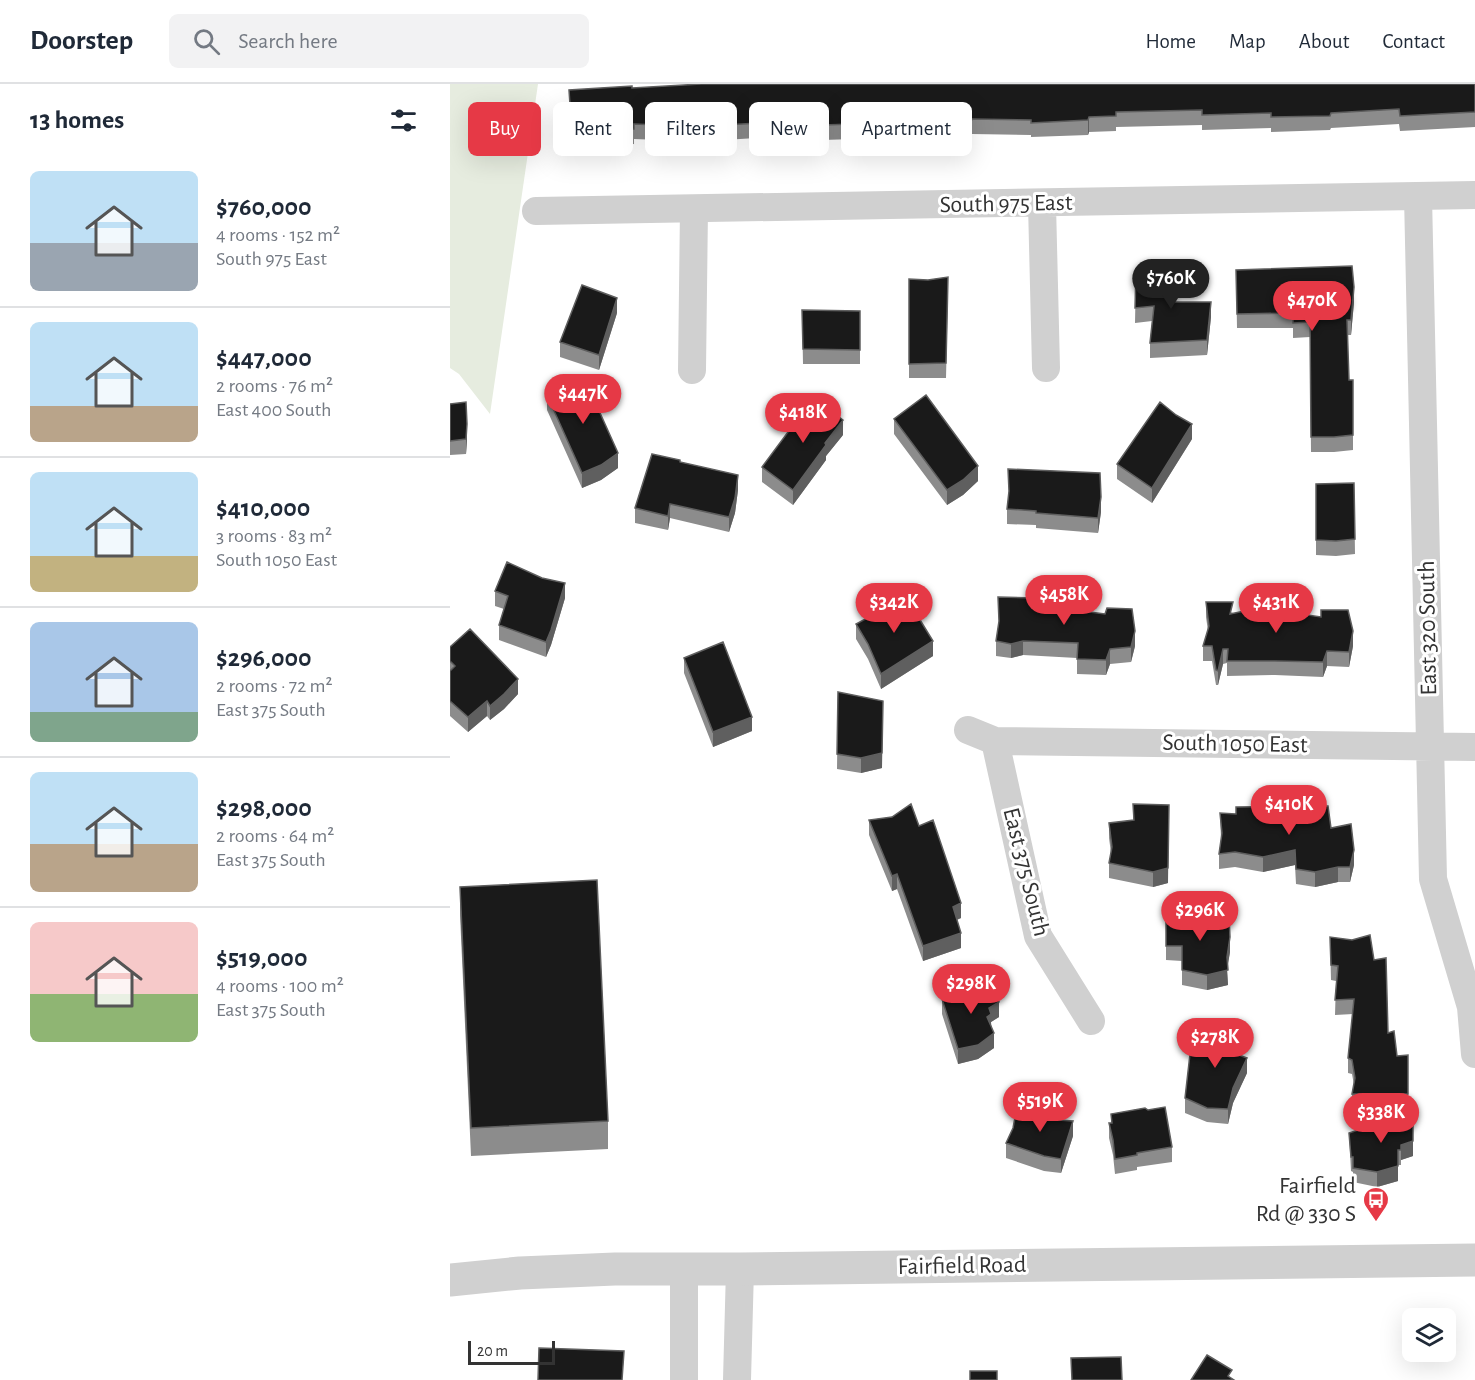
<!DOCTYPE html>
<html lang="en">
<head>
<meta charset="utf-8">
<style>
  body { margin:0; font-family:"Alegreya Sans",sans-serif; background:#f2f2f3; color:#1f2937; height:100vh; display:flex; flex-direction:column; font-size:22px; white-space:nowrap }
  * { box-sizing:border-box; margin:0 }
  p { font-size:20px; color:#747a83 }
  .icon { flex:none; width:33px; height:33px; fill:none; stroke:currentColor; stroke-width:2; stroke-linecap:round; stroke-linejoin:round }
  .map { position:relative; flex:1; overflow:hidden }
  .drawer { display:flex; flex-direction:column; background:#fff; width:450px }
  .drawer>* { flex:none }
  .hud { position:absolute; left:18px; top:18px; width:570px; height:54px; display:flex; gap:12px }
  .tools { position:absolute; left:952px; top:1224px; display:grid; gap:12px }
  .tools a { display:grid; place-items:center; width:54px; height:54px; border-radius:9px; background:#fff; box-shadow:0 6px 24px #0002; font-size:30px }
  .scale { position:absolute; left:18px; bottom:15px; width:87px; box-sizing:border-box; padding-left:6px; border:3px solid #333; border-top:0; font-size:16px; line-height:21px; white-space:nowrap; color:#333; -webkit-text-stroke:4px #fff; paint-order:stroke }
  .price { position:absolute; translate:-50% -51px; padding:0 14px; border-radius:21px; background:#e63946; color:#fff; font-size:20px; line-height:39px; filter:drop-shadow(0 2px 3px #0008) }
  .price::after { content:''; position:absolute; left:50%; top:36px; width:18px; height:14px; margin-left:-9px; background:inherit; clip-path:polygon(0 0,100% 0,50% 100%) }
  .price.selected { background:#222; color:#fff }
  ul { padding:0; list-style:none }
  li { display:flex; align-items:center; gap:18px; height:150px; padding:0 30px }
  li+li { border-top:2px solid #e0e1e3 }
  li span { display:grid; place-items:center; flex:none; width:168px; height:120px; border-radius:9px; color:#555 }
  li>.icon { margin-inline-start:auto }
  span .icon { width:72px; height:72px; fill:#fffc; stroke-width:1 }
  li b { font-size:26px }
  h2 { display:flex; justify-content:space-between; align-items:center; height:72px; padding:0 30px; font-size:26px }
  .pill { padding:0 21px; border-radius:9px; background:#fff; box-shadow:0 6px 24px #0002; font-size:21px; line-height:54px }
  .pill.selected { background:#e63946; color:#fff }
  header { display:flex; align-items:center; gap:36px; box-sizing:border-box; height:84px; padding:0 30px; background:#fff; border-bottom:2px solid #e0e1e3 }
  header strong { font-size:28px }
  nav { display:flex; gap:33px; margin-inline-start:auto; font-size:21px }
  .search { width:420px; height:54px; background:#f2f2f3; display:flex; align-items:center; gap:15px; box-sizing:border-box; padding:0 21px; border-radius:9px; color:#747a83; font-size:22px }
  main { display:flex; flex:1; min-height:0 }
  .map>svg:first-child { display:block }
</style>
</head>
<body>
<header>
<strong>Doorstep</strong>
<div class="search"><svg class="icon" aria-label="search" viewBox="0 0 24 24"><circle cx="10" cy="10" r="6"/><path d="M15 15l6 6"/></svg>Search here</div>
<nav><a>Home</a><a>Map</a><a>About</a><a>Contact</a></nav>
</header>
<main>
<section class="drawer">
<h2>13 homes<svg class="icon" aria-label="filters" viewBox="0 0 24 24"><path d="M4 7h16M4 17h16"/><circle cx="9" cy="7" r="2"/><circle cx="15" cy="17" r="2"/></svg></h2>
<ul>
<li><span style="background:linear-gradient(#bfe0f5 60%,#9aa5b1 0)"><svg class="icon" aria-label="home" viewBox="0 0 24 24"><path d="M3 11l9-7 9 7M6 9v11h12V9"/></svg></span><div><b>$760,000</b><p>4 rooms · 152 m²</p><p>South 975 East</p></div></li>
<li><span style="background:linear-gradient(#bfe0f5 70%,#b9a48a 0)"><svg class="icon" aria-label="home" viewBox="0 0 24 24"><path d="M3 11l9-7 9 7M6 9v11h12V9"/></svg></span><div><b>$447,000</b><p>2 rooms · 76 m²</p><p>East 400 South</p></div></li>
<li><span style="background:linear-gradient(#bfe0f5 70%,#c2b280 0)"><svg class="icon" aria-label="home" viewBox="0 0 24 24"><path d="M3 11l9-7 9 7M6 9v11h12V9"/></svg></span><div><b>$410,000</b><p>3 rooms · 83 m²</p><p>South 1050 East</p></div></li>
<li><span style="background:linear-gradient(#a9c7e8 75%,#7fa58c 0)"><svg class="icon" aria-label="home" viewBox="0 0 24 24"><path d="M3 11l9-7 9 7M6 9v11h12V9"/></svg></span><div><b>$296,000</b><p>2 rooms · 72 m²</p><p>East 375 South</p></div></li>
<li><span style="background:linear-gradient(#bfe0f5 60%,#b9a48a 0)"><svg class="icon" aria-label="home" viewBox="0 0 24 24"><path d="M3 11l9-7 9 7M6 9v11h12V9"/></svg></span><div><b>$298,000</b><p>2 rooms · 64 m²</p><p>East 375 South</p></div></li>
<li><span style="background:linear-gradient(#f6c9c9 60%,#8fb573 0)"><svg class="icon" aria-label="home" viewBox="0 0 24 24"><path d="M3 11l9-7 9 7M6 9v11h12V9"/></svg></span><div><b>$519,000</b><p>4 rooms · 100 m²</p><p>East 375 South</p></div></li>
</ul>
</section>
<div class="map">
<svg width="1025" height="1296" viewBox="0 0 1025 1296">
  <rect width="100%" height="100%" fill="#fff"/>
  <path fill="#e6ecdf" d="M0 0H88L40 330 9 290 0 284Z"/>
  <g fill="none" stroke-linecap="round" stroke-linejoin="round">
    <path stroke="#d0d0d0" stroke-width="28" d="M968 112 983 795 1021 923 1025 970
      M592 120 596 284
      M86 127 1025 111
      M242 286 244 125
      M518 646 545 657 1025 663
      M545 657 588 852 641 937
      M234 1296V1185
      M287 1296 290 1185"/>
    <path stroke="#d0d0d0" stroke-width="33" d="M0 1196 70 1189 165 1185H290L1025 1176"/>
  </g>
  <path fill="#8c8c8c" d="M1025 0V43L950 47 949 40 881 44 880 46 821 48V44L752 46V41L666 43V47L639 48 638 51 581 53V51L522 50 521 53 460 54V51L404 52V55L341 57V52L274 56V60L236 61V57L184 55V60L122 65 119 21V6L182 4Z
    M786 186 904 218 901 251H897L899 296H903V366L884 368H861L860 253 843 254V244H787Z
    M686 187 719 218 761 233 757 271 700 274V259L702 237 685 239Z
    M459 195 498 208 496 294H459Z
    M352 226 410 227V280H353Z
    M167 229 149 286 110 273V258Z
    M97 311 168 384 151 396 132 404 97 326Z
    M0 320 17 355 16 370 0 371Z
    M444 335 528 397 513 411 497 421 444 350Z
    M393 351 376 372V376L343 421 312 398V383Z
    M742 355 702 419 667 395V380Z
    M230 378 288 406 285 429 279 448 220 434 218 446 185 439V424Z
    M558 385 651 428 648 449 586 444V441L557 440V425L559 411Z
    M904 399 905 470 886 472 866 471V400Z
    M45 507 115 514 101 561 96 573 49 556V541L54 525 45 522Z
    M548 513 609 524 685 562 681 578 660 580 656 591 627 590V574L573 571 561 574 546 572V557L549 541Z
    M756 518 783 529 903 562 899 583 877 582 873 593 825 591 777 592V579L773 580 768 601H766L762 577H753V562L758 547 756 533Z
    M406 540 483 572 431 605 418 575 406 555Z
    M0 563 68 610 54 625 40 636 37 632 18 648 0 632Z
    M234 574 302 647 263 663 234 589Z
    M388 608 432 684 411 689 387 685Z
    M683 720 718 799 703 803 659 794V779L661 769 659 754V739L683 736Z
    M770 729 881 744 904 781 900 798H888L865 803 846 800 845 781 813 788 785 783 769 785V770L771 755Z
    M419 736 469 742 511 834 507 836 511 864 473 877 447 805 442 807 419 751Z
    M10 803 158 1037V1065L21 1072 10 831Z
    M716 832 780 868 777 884 778 901 757 906 732 901V877L716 876Z
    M880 853 938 949 947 972 958 971V1025H902V1010L904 1001 902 990 898 989V974L903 930 885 931 886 897 881 896Z
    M492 915 549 933 541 938 544 964 528 975 508 980 492 930Z
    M792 961 789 971 797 989 783 1019 778 1040 757 1038 735 1029V1014L745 972 754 964Z
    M963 1028V1072L951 1076V1081H948V1097L927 1103 903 1098V1088L901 1087 899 1049Z
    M661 1030 722 1063V1078L687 1083V1086L665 1090 663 1071 659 1054V1039H661Z
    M623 1052 611 1089 594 1087 556 1074V1059Z"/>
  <path fill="#5f5f5f" d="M639 33V48L638 51V36Z
    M522 35V50L521 53V38Z
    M904 203V218L901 251V236Z
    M167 214V229L149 286V271Z
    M761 218V233L757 271V256Z
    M393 336V351L376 372V376L343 421V406L375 359Z
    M17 340V355L16 370V355Z
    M742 340V355L702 419V404Z
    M168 369V384L151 396 132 404V389Z
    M528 382V397L513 411 497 421V406Z
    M288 391V406L285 429 279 448V433Z
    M651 413V428L648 449V434Z
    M220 420V434L218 446V432Z
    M115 499V514L101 561 96 573V558Z
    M685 547V562L681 578V563Z
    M903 547V562L899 583V568Z
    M483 557V572L431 605V590Z
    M573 557V571L561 574V560Z
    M660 565V580L656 591V576Z
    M773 565V580L768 601V587Z
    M877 567V582L873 593V578Z
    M68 595V610L54 625 40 636V622Z
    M37 617V632L18 648V633Z
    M433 632 432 684 411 689V674Z
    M302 633V647L263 663V648Z
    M719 721 718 799 703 803V788Z
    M845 766V781L813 788V773Z
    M904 766V781L900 798V783Z
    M888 783V798L865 803V788Z
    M447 790V805L442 807V792Z
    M511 819V834L503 837V823Z
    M511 849V864L473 877V862Z
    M780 853V868L777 886 778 901 757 906V891L777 873Z
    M549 918V933L541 938V945L537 933 539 924Z
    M792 946V961L786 985V970Z
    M544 949V964L528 975 508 980V965Z
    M797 974V989L783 1019 778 1040V1025L783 1004Z
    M623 1037V1052L611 1089V1075Z
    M963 1057V1072L951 1076V1061Z
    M948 1082V1097L927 1103V1088Z"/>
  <path fill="#1a1a1a" stroke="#5f5f5f" stroke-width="1.5" d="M251 0H1025V28L950 32 949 25 881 29 880 32 821 33V29L752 31V26L666 28V32L639 33 638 36 581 39V36L522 35 521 38 460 40V37H404V40L341 42 342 37 274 41V46H236V42L184 40V45L122 50 119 6 182 2V4Z
    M902 182 904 203 901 236H897L899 296H903V351L884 353H861L860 238 843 239V229L787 230 786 186Z
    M718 186 719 218H761L757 256 700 259 704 222 685 224 686 187Z
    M498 193 496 279 459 280V195L478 196Z
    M132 201 167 214 149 271 110 258Z
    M352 226 410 227V266L353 265Z
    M133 291 168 369 151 381 132 389 97 311 116 303 118 300Z
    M476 311 528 382 513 396 497 406 444 335Z
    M364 313 393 336 375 359 376 361 343 406 312 383Z
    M16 318 17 340 16 355 0 357V320Z
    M710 318 726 331 742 340 702 404 667 380Z
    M202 370 230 376V378L288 391 285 414 279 433 220 420 218 432 185 424Z
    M558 385 650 389 651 413 648 434 586 429V427L557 425 559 407Z
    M904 399 905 455 886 457 866 456V400Z
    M57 478 92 494 115 499 101 546 96 558 49 541 58 512 45 507Z
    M587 509 609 511V524L655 530 657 524 682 525 685 547 681 563 660 565 656 576 627 575 628 559 573 557 561 560 546 557 549 537 548 513 586 514Z
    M456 513 483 557 431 590 418 560 406 540Z
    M756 518H783L780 530 809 524 871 533V526H898L903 547 899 568 877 567 873 578 825 577H777L778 565H773L768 587 766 586 762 562H753L759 542Z
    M20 545 68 595 54 610 40 622 37 617 18 633 0 617V587L5 582 0 577V563Z
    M273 558 302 633 263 648 234 574Z
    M388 608 433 617 432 669 411 674 387 670Z
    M461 720 469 742 483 736 511 819 503 823 511 849 473 862 447 790 442 792 419 736 442 733Z
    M683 720 719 721 718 784 703 788 659 779 662 763 659 739 684 736Z
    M878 722 881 744 901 740 904 766 900 783H888L865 788 846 785 845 766 813 773 785 768 769 770 772 749 770 729 786 730V723Z
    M147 796 158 1037 21 1044 10 803Z
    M716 832 779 833 780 853 777 873 778 886 757 891 732 886V862H716Z
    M920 851 924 876 936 874 938 949 944 947 947 972 958 971V1010H902L905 994 902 976 898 974 904 915 885 916 888 882 881 881 880 853 902 856Z
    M542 897 549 918 539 924 541 930 537 933 544 949 528 961 508 965 492 915Z
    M761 937 779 945 792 946 786 970 797 974 783 1004 778 1025 757 1024 735 1014 740 970 745 972 747 961 754 964Z
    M567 1023 593 1030 594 1028 608 1036 623 1037 611 1075 594 1072 556 1059 563 1044Z
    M715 1023 722 1063 687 1069V1071L665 1075 663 1056 659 1039H662L661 1030 695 1024 698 1026Z
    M963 1028V1057L951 1061V1066H948V1082L927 1088 903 1084V1073H901L899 1049Z
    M89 1264 174 1267 172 1296H88Z
    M757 1271 782 1286 778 1292 784 1296H741Z
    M671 1273 672 1296H622L621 1274Z
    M520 1287H547V1296H520Z"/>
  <defs>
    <symbol id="bus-pin" viewBox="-11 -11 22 30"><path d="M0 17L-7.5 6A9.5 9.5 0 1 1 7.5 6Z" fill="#e63946" stroke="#fff"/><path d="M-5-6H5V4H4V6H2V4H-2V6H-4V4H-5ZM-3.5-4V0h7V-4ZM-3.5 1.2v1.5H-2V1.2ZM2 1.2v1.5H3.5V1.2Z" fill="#fff"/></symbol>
  </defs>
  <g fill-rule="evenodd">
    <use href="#bus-pin" x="911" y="1101" width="30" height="40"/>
  </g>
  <g text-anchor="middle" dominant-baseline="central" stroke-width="6" stroke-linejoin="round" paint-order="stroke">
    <g font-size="24" fill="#333" stroke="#fff">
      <text transform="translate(556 120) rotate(-1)">South 975 East</text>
      <text transform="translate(978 544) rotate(-91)">East 320 South</text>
      <text transform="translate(785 660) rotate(1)">South 1050 East</text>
      <text transform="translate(576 788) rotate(76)">East 375 South</text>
      <text transform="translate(512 1182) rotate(-1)">Fairfield Road</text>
    </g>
    <g font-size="24" fill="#333" stroke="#fff" text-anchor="end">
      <text x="906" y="1102">Fairfield<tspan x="906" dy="28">Rd @ 330 S</tspan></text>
    </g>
  </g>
</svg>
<div class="tools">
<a><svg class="icon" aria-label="layers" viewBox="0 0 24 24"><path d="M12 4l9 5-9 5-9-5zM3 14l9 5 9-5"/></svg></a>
</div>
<div class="scale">20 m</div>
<b class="price selected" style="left:721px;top:226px">$760K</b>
<b class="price" style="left:862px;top:248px">$470K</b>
<b class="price" style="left:133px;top:341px">$447K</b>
<b class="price" style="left:353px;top:360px">$418K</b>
<b class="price" style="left:614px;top:542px">$458K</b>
<b class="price" style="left:444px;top:550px">$342K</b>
<b class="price" style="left:826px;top:550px">$431K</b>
<b class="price" style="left:839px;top:752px">$410K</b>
<b class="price" style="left:750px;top:858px">$296K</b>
<b class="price" style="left:521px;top:931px">$298K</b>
<b class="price" style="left:765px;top:985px">$278K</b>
<b class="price" style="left:590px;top:1049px">$519K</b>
<b class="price" style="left:931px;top:1060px">$338K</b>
<div class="hud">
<a class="pill selected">Buy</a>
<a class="pill">Rent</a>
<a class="pill">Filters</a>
<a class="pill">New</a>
<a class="pill">Apartment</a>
</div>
</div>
</main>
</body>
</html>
